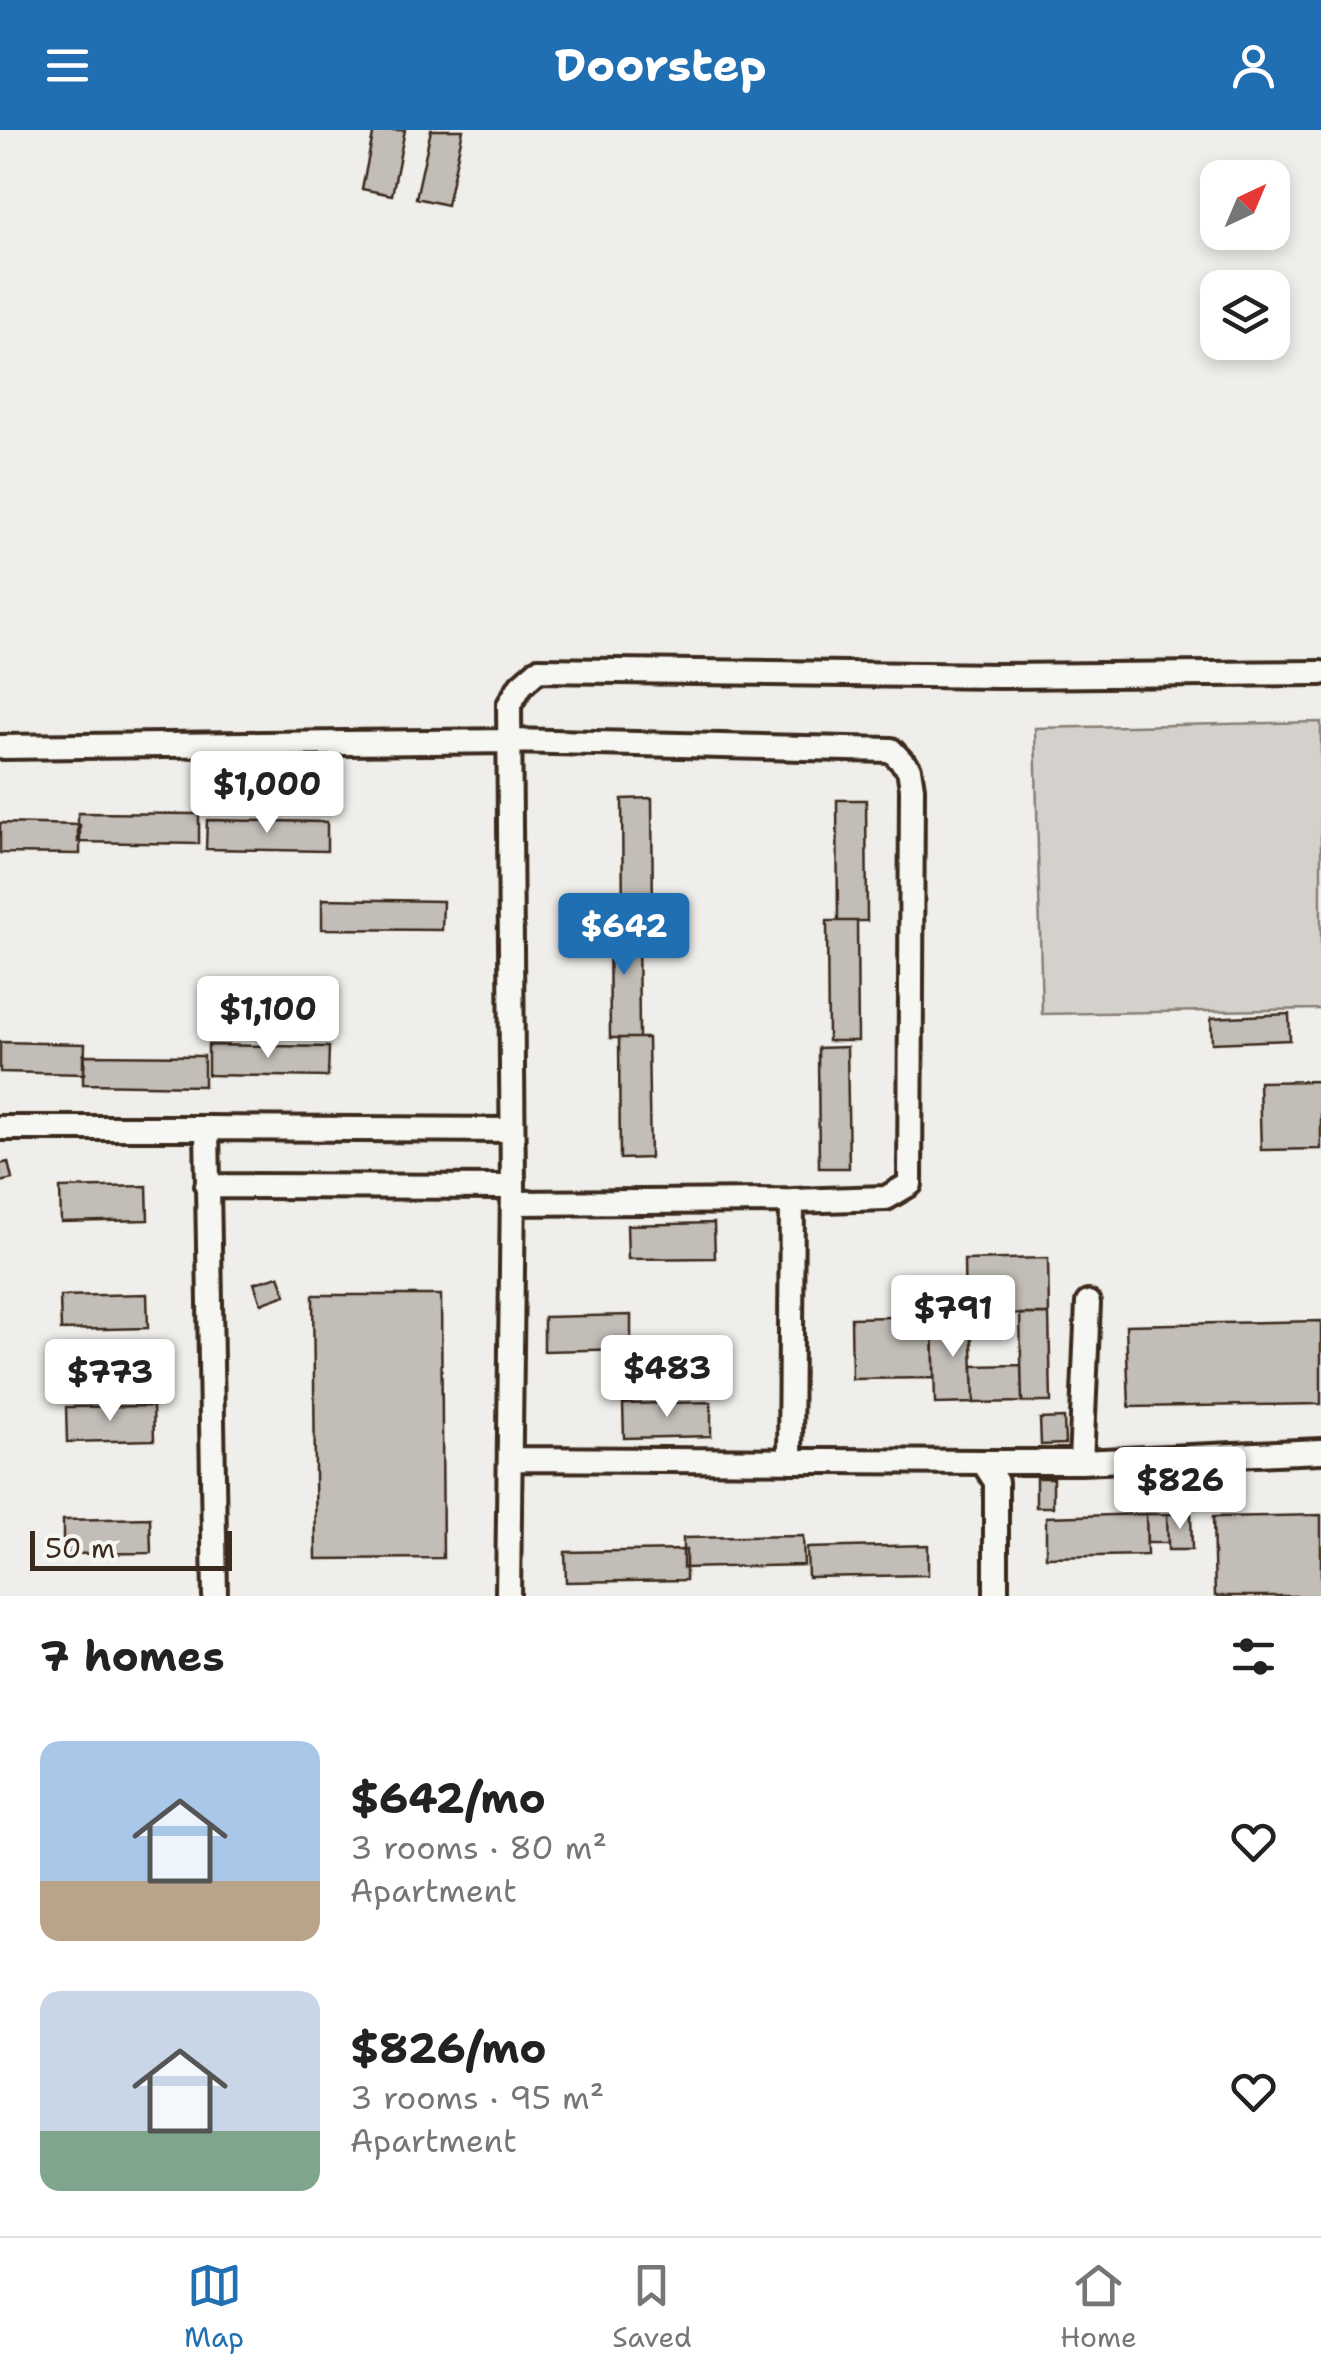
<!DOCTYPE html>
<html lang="en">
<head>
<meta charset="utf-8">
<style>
  body { margin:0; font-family:"Shantell Sans",sans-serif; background:#f2f2f2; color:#222; height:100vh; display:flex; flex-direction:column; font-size:38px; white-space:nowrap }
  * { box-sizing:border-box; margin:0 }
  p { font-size:32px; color:#767676 }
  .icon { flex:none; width:55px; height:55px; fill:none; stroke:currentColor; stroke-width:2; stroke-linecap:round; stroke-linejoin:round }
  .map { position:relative; height:1466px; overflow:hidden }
  .side { display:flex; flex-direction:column; background:#fff; flex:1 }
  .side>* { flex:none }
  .needle { width:65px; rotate:44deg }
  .controls { position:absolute; left:1200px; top:30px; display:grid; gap:20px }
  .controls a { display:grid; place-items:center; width:90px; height:90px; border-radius:20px; background:#fff; box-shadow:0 5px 15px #0003; font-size:50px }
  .scale { position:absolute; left:30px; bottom:25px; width:202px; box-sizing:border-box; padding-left:10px; border:5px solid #3b2a1e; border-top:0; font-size:28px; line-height:35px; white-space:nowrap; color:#3b2a1e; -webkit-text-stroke:8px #f6f6f2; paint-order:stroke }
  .price { position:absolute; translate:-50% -85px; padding:0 22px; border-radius:10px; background:#fff; color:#222; font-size:32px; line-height:65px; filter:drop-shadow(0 2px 5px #0008) }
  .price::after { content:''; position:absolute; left:50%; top:60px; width:30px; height:22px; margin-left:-15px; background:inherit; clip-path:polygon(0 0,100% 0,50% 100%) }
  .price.on { background:#1f6fb2; color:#fff }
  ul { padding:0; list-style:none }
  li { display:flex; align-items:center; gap:30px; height:250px; padding:0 40px }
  li span { display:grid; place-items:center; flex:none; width:280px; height:200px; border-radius:20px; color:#555 }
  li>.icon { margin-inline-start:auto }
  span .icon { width:120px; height:120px; fill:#fffc; stroke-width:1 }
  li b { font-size:42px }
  h2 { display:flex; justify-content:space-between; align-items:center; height:120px; padding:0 40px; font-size:42px }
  header { display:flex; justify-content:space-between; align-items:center; height:130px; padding:0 40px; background:#1f6fb2; color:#fff; font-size:45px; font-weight:700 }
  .tab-bar { display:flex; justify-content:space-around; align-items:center; height:140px; border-top:2px solid #e0e0e0; background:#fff; font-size:28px; color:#767676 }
  .tab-bar a { display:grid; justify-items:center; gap:5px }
  .tab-bar .on { color:#1f6fb2 }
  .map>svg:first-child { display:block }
</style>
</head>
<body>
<header><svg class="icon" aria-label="menu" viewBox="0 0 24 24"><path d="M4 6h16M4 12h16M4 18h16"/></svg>Doorstep<svg class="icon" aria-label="person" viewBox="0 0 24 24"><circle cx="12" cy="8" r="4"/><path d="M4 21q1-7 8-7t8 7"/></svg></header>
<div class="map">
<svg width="1321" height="1466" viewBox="0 0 1321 1466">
  <rect width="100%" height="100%" fill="#efeeea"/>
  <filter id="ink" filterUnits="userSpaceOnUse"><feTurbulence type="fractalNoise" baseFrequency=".01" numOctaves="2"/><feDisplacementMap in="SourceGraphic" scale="20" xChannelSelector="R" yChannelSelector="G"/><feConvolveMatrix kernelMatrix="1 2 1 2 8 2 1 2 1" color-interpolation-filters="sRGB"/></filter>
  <g filter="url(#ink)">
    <path fill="#d4d1cc" stroke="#887e75" stroke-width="2.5" d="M1321 592V879L1042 884 1035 598Z"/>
    <path fill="#c2bdb7" stroke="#3b2a1e" stroke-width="2.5" d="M374 0H405L392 65 362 59Z
      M431 0H463L447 75 416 68Z
      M652 668 653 789H623L622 669Z
      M837 670H866L867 791H838Z
      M78 683 199 684V714L78 712Z
      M207 690 327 692V721L206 719Z
      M0 693 80 695V724L0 723Z
      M322 769 443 771 442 800 322 799Z
      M638 787 639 908H610L609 788Z
      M827 791H857L858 911H828Z
      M1289 884 1290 910 1212 913 1211 888Z
      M619 908H648L650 1028 620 1029Z
      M0 912 85 914 84 944 0 942Z
      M208 915 329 917 328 947 208 945Z
      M847 917 849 1038H819L818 918Z
      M83 925 204 926V956L83 954Z
      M1321 951V1019L1261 1020 1259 952Z
      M8 1032 12 1049 0 1052V1034Z
      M147 1056 148 1090 61 1092 60 1058Z
      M714 1093 715 1128 628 1129 627 1095Z
      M1048 1128 1049 1184 965 1185 964 1130Z
      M279 1146 286 1165 261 1174 254 1153Z
      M147 1164 148 1198 61 1200 60 1166Z
      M313 1165H441L443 1428 316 1429Z
      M1020 1184H1049L1051 1272H1022Z
      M631 1185V1219L544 1221V1187Z
      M933 1186 934 1248 852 1249 851 1188Z
      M933 1186H971L974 1273 935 1274Z
      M1321 1191V1274L1129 1277 1126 1195Z
      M1021 1235 1022 1272 974 1273 973 1236Z
      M711 1272V1306L624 1308 623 1274Z
      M153 1276 154 1310 67 1312 66 1277Z
      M1064 1288 1065 1314 1041 1315 1040 1289Z
      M1036 1348H1053V1377H1036Z
      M1146 1384H1167L1168 1413H1147Z
      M1146 1384 1147 1425 1046 1427V1387Z
      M1167 1384H1191L1192 1420H1168Z
      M1321 1385V1466H1215L1213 1387Z
      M150 1388 151 1423 63 1424V1390Z
      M803 1406 804 1435 683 1438V1408Z
      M928 1415V1445L808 1447 807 1418Z
      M686 1420V1450L566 1452 565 1422Z"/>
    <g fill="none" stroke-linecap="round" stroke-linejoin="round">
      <defs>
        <path id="minor" d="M0 617 510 611 891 620 909 639 912 658 910 1054 886 1068 792 1071 513 1073
          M0 998H207
          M207 1056 513 1057
          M511 1329 983 1332 996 1352V1466
          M790 1331 792 1071
          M983 1332H1081L1321 1321
          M1081 1332 1088 1173
          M215 1466 207 998 512 1000
          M508 1466 513 1057 509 575 521 555 538 540 999 546 1321 543"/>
      </defs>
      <use href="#minor" stroke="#3b2a1e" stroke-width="30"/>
      <use href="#minor" stroke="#f6f6f2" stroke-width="22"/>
    </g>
  </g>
</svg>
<div class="controls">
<a><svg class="needle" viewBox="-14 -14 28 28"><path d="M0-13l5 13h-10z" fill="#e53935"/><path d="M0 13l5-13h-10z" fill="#767676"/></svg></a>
<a><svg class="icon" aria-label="layers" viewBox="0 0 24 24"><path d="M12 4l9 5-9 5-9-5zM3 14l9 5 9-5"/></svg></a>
</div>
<div class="scale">50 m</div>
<b class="price" style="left:267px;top:706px">$1,000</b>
<b class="price on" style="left:624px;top:848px">$642</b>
<b class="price" style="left:268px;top:931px">$1,100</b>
<b class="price" style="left:953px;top:1230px">$791</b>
<b class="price" style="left:667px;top:1290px">$483</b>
<b class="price" style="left:110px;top:1294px">$773</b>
<b class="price" style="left:1180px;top:1402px">$826</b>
</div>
<section class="side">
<h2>7 homes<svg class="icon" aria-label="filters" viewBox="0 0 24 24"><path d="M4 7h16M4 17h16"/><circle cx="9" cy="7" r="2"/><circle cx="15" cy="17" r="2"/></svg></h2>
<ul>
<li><span style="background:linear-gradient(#a9c7e8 70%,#b9a48a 0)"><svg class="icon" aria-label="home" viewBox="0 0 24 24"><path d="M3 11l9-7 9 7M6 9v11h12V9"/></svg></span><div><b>$642/mo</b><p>3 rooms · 80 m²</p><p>Apartment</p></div><svg class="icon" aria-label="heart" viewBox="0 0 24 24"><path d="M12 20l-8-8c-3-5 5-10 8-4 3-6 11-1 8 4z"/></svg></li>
<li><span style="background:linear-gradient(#c9d6e8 70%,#7fa58c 0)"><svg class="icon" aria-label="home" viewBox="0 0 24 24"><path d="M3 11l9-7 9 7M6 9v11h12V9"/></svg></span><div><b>$826/mo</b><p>3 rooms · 95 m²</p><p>Apartment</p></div><svg class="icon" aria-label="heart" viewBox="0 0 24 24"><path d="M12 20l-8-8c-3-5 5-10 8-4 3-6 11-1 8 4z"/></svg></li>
</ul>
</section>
<nav class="tab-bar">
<a class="on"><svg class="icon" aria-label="map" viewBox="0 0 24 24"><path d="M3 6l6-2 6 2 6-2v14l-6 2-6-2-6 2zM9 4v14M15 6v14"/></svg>Map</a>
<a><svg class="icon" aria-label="saved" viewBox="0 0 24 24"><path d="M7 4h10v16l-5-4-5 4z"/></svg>Saved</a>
<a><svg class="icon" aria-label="home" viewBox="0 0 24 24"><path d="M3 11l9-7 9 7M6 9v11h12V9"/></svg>Home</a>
</nav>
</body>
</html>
